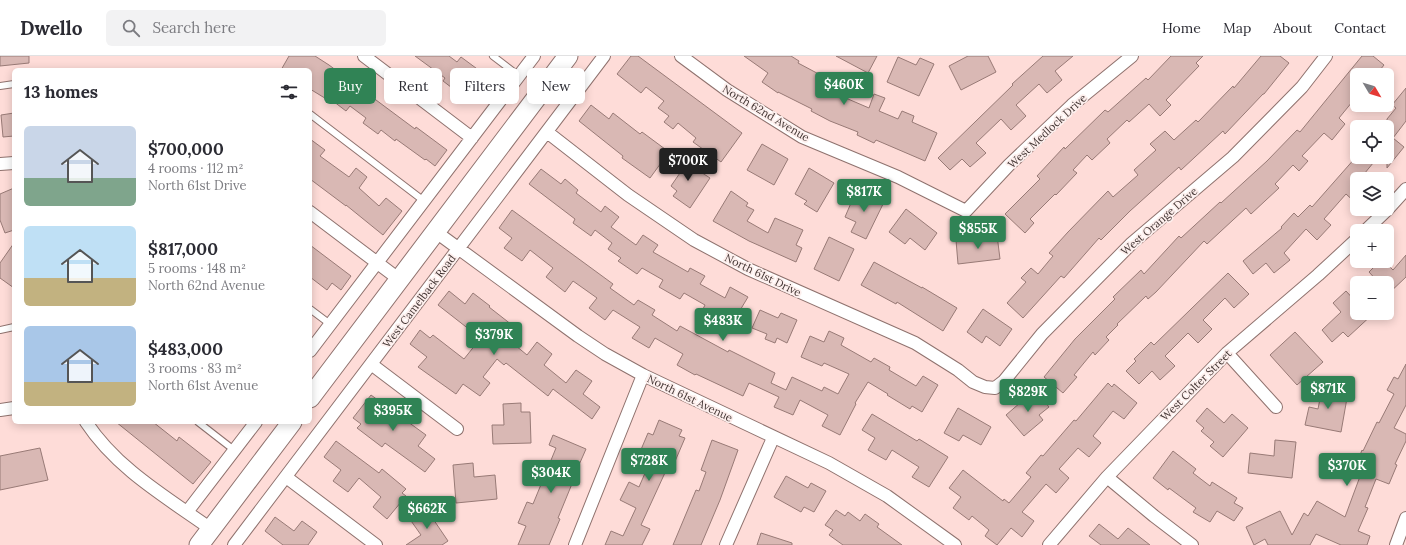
<!DOCTYPE html>
<html lang="en">
<head>
<meta charset="utf-8">
<style>
  body { margin:0; font-family:Lora,serif; background:#f2f2f3; color:#2b2b33; height:100vh; display:flex; flex-direction:column; font-size:15px; white-space:nowrap }
  * { box-sizing:border-box; margin:0 }
  p { font-size:13px; color:#7c7c81 }
  .icon { flex:none; width:22px; height:22px; fill:none; stroke:currentColor; stroke-width:2; stroke-linecap:round; stroke-linejoin:round }
  .map { position:relative; flex:1; overflow:hidden }
  .side { position:absolute; left:12px; top:12px; width:300px; height:356px; display:flex; flex-direction:column; background:#fff; border-radius:6px; box-shadow:0 2px 10px #0003 }
  .side>* { flex:none }
  .guide { position:absolute; left:324px; top:12px; width:380px; height:36px; display:flex; gap:8px }
  .needle { width:26px; rotate:128deg }
  .buttons { position:absolute; left:1350px; top:12px; display:grid; gap:8px }
  .buttons a { display:grid; place-items:center; width:44px; height:44px; border-radius:6px; background:#fff; box-shadow:0 2px 10px #0003; font-size:20px }
  .price { position:absolute; translate:-50% -34px; padding:0 9px; border-radius:4px; background:#308355; color:#fff; font-size:13px; line-height:26px; filter:drop-shadow(0 1px 2px #0008) }
  .price::after { content:''; position:absolute; left:50%; top:24px; width:12px; height:9px; margin-left:-6px; background:inherit; clip-path:polygon(0 0,100% 0,50% 100%) }
  .price.active { background:#222; color:#fff }
  ul { padding:0; list-style:none }
  li { display:flex; align-items:center; gap:12px; height:100px; padding:0 12px }
  li span { display:grid; place-items:center; flex:none; width:112px; height:80px; border-radius:6px; color:#555 }
  li>.icon { margin-inline-start:auto }
  span .icon { width:48px; height:48px; fill:#fffc; stroke-width:1 }
  li b { font-size:17px }
  h2 { display:flex; justify-content:space-between; align-items:center; height:48px; padding:0 12px; font-size:17px }
  .chip { padding:0 14px; border-radius:6px; background:#fff; box-shadow:0 2px 10px #0003; font-size:14px; line-height:36px }
  .chip.active { background:#308355; color:#fff }
  header { display:flex; align-items:center; gap:24px; box-sizing:border-box; height:56px; padding:0 20px; background:#fff; border-bottom:1px solid #e1e1e2 }
  header strong { font-size:19px }
  nav { display:flex; gap:22px; margin-inline-start:auto; font-size:14px }
  .search { width:280px; height:36px; background:#f2f2f3; display:flex; align-items:center; gap:10px; box-sizing:border-box; padding:0 14px; border-radius:6px; color:#7c7c81; font-size:15px }
  .map>svg:first-child { display:block }
</style>
</head>
<body>
<header>
<strong>Dwello</strong>
<div class="search"><svg class="icon" aria-label="search" viewBox="0 0 24 24"><circle cx="10" cy="10" r="6"/><path d="M15 15l6 6"/></svg>Search here</div>
<nav><a>Home</a><a>Map</a><a>About</a><a>Contact</a></nav>
</header>
<div class="map">
<svg width="1406" height="489" viewBox="0 0 1406 489">
  <rect width="100%" height="100%" fill="#fedcd8"/>
  <path fill="#d9b8b4" stroke="#987a76" d="M0 0H29V7L0 10Z
    M289 0H315L329 9 415 73 416 71 447 94 435 110 426 103 425 104 396 83 395 85 381 74 378 78 363 67 366 62 350 50 346 55 329 42 328 44 310 33V14H281Z
    M415 0H449L457 6 461 1 484 18 480 23 489 30 478 46 462 34 460 38 443 25 445 22Z
    M631 0H638L742 77 721 106 693 86 696 82 678 67 673 73 664 66 669 60 658 52 664 45 646 31 641 37 617 18Z
    M744 0H791L799 5 798 7 845 32 841 40 869 52 874 38 885 42 879 55 898 63 902 55 914 60 912 66 937 77 925 105 876 84 874 87 857 79 858 76 830 65 811 55 812 53 778 36V37L762 26 768 17Z
    M836 0H877L868 17Z
    M968 0H988L996 16 961 34 949 10Z
    M1043 0H1073L1055 15 1062 24 1047 37 1039 28 1016 49 1026 60 1011 74 1001 63 976 87 986 97 970 111 962 103 950 114 938 102 1013 29 1012 28Z
    M1171 0H1203L1196 7 1199 10 1166 44 1171 49 1160 60 1149 48 1129 66 1127 64 1107 83 1110 87 1092 104 1087 99 1073 114 1077 117 1056 139 1055 138 1030 163 1034 167 1025 177 1005 158 1040 123 1037 120 1064 91 1065 93 1105 54 1108 56 1146 22 1148 24Z
    M1261 0H1280L1289 7 1264 38H1263L1225 78 1223 75 1181 114 1179 111 1130 155 1101 184 1099 182 1064 222 1061 220 1023 262 1007 247 1026 226 1021 222 1031 212 1038 218 1053 200 1049 197 1068 176 1108 135 1113 141 1138 119 1134 114 1156 94 1150 88 1165 75 1174 84 1196 64 1198 66 1233 30 1234 32Z
    M1362 0H1373L1384 9 1376 19H1357V40L1339 62 1345 68 1332 84 1324 77 1302 100 1308 105 1299 115 1293 109 1275 128 1279 132 1251 158 1246 152 1207 188 1204 185 1156 236 1148 243 1146 240 1117 268 1118 269 1106 281 1109 284 1095 299 1093 296 1074 319 1077 321 1063 337 1044 321 1075 283 1115 243 1113 241 1141 214 1144 218 1179 180 1181 182 1220 146 1221 147 1267 105 1297 74 1300 76Z
    M898 1 916 9 920 2 934 8 919 40 887 26Z
    M1406 32V65L1393 82 1404 91 1387 112V63L1396 52 1392 49Z
    M591 49 609 63 613 57 640 78 642 76 669 96 650 122 622 102 623 100 579 65Z
    M14 57V80L3 81 1 59Z
    M310 83 325 94 320 100 349 121 356 112 367 121 359 132 379 150 386 142 402 155 383 179 346 149V150L310 123Z
    M762 88 788 103 774 129 747 114Z
    M679 97 689 104 687 107 710 122 690 152 673 140 677 135 671 130 682 114 672 108Z
    M1356 101H1378L1360 123H1357V148L1346 138 1324 163 1331 169 1317 184 1306 173 1284 197 1290 204 1274 217 1266 207 1253 218 1243 205 1282 172 1281 171 1294 157 1298 161 1310 149 1312 151Z
    M809 112 834 127 817 156 804 148 807 145 795 138Z
    M541 113 561 128 565 123 578 134 576 137 601 156 605 150 619 161 611 171 636 189 643 179 658 189 653 196 688 216 690 212 705 220 700 228 725 242 730 231 748 241 733 266 724 261 719 270 700 259 705 249 684 237 680 243 659 231 663 224 642 212 637 218 618 205 621 202 608 193 612 187 595 174 591 180 573 167 575 163 529 128Z
    M14 132V174L5 177 0 164V138Z
    M857 133 884 146 866 183 851 176 856 166 845 161Z
    M731 135 748 147 746 150 754 154 747 165 768 177 775 162 803 174 796 189 802 192 796 206 749 185 713 165Z
    M906 153 937 177 925 194 910 182 905 188 889 176Z
    M512 154 613 228 610 232 634 249 638 244 655 254 652 259 677 275 680 270 728 296 729 294 775 317 771 327 786 334 792 321 822 335 824 331 838 338 849 318 824 307 822 310 801 301 810 280 824 286 829 275 844 282 841 289 871 306 874 302 890 311 889 314 916 330 923 320 938 329 922 356 912 350 910 353 887 339 888 338 868 326 855 347 856 348 840 379 822 370 828 359 800 344 793 359 774 351 779 341 749 327 743 340 696 318 695 319 677 309 683 298 655 282 649 292 632 282 640 271 613 254 605 264 589 252 597 242 573 225 565 236 546 221 553 212 530 194 522 205 504 192 512 182 499 172Z
    M997 179 1000 203 958 208 956 184Z
    M829 181 854 193 839 225 814 213Z
    M14 187V232L0 222V207Z
    M310 189 351 220 341 234 332 227 327 234 310 221Z
    M1406 199V221L1387 239V227H1379L1369 216 1380 205H1384L1393 214Z
    M874 206 922 232V231L957 252 943 275 897 246 896 248 861 229Z
    M1228 217 1249 238 1234 252 1225 242 1203 264 1212 273 1198 287 1188 277 1165 300 1175 310 1160 324 1152 315 1139 328 1126 315 1136 305 1134 303 1151 286 1154 289Z
    M449 235 465 248 473 237 490 250 489 251 512 269 504 280 527 299 537 286 552 298 544 309 566 327 576 314 592 325 583 338 600 351 592 363 553 333 548 340 506 307 504 309 497 303 483 321 490 327 480 340 463 328 456 338 418 311 427 301 410 288 420 274 430 282 433 279 464 303 476 288 474 286 479 281 438 249Z
    M1346 235 1357 247V257H1374L1348 281 1343 276 1332 286 1322 274 1341 256 1333 247Z
    M983 253 1012 273 1000 290 986 280 982 287 967 276Z
    M760 254 778 262 781 257 797 264 787 287 777 282 775 287 765 283 767 278 752 272Z
    M1295 276 1323 306 1297 329 1270 299Z
    M1406 308V349L1394 372 1406 378V385L1395 408 1397 409 1389 428 1376 423 1365 451 1368 452 1358 475 1370 480 1367 489H1341L1316 478 1310 489H1268L1265 483 1254 489 1246 471 1280 455 1292 479 1304 457 1308 460 1317 445 1345 461 1362 415 1355 412 1362 394 1363 395 1377 366 1379 367 1394 338 1387 334 1394 321 1398 323Z
    M1108 327 1112 331 1114 328 1137 347 1124 363 1113 355 1093 380 1101 387 1089 401 1078 392 1059 413 1069 422 1056 437 1046 428 1022 456 1034 465 1022 481 1011 472 997 489 985 480 989 474 972 460 969 464 953 452 961 441 949 432 963 414 1003 445 1004 443 1009 447 1031 421 1026 417 1041 399 1043 400 1074 364 1076 365Z
    M1323 327 1341 330 1339 340 1347 342 1341 376 1305 369 1309 351 1318 353Z
    M1035 334 1049 351 1039 359 1043 364 1024 380 1006 359Z
    M371 339 426 379 418 390 435 403 425 416 385 387 382 391 357 372 361 368 353 362Z
    M521 347V356H530L531 387 493 388 492 369H504L503 348Z
    M958 352 991 371 981 389 963 379 959 385 944 377Z
    M1207 352 1224 367 1232 358 1248 372 1223 401 1210 390 1214 386 1201 375 1204 372 1196 365Z
    M872 358 917 385 919 383 948 401 929 431 912 421 919 411 892 394 886 404 868 394 875 382 862 374Z
    M659 364 682 374 679 380 685 382 673 410 669 408 641 469 650 473 642 489H605L611 475 623 480 636 452 620 444 629 426 639 431 652 401 640 396 648 377 653 379Z
    M116 366H153L177 385 179 381 211 406 193 428Z
    M553 379 586 393 575 418H576L558 462 560 463 549 489H518L526 470 518 467 527 446 533 448 556 392 549 389Z
    M712 384 738 394 720 444 701 489H673L696 434 699 435 706 416 701 414Z
    M1275 384 1296 386 1292 422 1248 417 1250 397 1274 400Z
    M336 385 379 417 382 413 406 433 402 437 406 440 387 463 373 451 381 441 359 422 348 436 333 425 341 414 324 401Z
    M40 392 48 424 0 434V400Z
    M1173 395 1196 413 1193 417 1210 430 1212 426 1237 442 1234 447 1243 452 1234 465 1217 455 1210 466 1193 456 1196 452 1169 432 1168 434 1153 422Z
    M473 407 474 421 495 419 497 443 456 447 453 409Z
    M786 420 808 432 811 427 826 435 814 456 804 451 801 456 774 441Z
    M425 451 448 485 442 489H406L421 479 409 462Z
    M836 454 845 460 848 456 860 465 865 458 879 468 877 471 902 489H843L829 479 833 474 825 469Z
    M275 461 294 475 302 465 317 476 308 489H283L265 475Z
    M1099 468 1118 483 1128 472 1150 489H1101L1089 480Z
    M761 477 792 487V489H757Z"/>
  <g fill="none" stroke-linecap="round" stroke-linejoin="round">
    <defs>
      <path id="lane" d="M493 0 519 20
        M0 30 14 28
        M310 58 424 145
        M310 253 330 268
        M0 274 14 271
        M198 366 234 394"/>
      <path id="street" d="M364 0 472 82
        M681 0 727 34 802 81 898 121 966 155 1009 109 1072 49 1132 0
        M547 76 628 139 694 184 748 213 915 287 958 314 973 326 985 331 995 332 1004 325 1042 278 1132 187 1233 101 1302 31 1326 0
        M0 108 14 107
        M310 156 400 224
        M1365 175 1387 154 1406 133
        M436 176 578 280 605 298 643 319 829 407 887 440 955 489
        M310 295 534 0
        M1227 297 1276 351
        M371 308 457 373
        M0 354 14 352
        M86 366C117 413 166 441 211 473
        M286 421 376 489
        M1107 421 1154 460 1192 489
        M187 456 256 366
        M234 489 604 0
        M575 489 643 319
        M726 489 773 382
        M1049 489 1107 421 1227 297 1318 219 1357 183
        M1396 489 1406 462"/>
      <path id="primary" d="M310 342 568 0
        M199 489 292 366"/>
    </defs>
    <use href="#lane" stroke="#8f726e" stroke-width="8"/>
    <use href="#street" stroke="#8f726e" stroke-width="14"/>
    <use href="#primary" stroke="#8f726e" stroke-width="21"/>
    <use href="#lane" stroke="#fff" stroke-width="6"/>
    <use href="#street" stroke="#fff" stroke-width="12"/>
    <use href="#primary" stroke="#fff" stroke-width="19"/>
  </g>
  <g text-anchor="middle" dominant-baseline="central" stroke-width="3.5" stroke-linejoin="round" paint-order="stroke">
    <g font-size="11" fill="#413432" stroke="#fdefed">
      <text transform="translate(766 57) rotate(31)">North 62nd Avenue</text>
      <text transform="translate(1047 75) rotate(-43)">West Medlock Drive</text>
      <text transform="translate(1159 165) rotate(-41)">West Orange Drive</text>
      <text transform="translate(763 219) rotate(26)">North 61st Drive</text>
      <text transform="translate(419 245) rotate(-53)">West Camelback Road</text>
      <text transform="translate(1196 329) rotate(-45)">West Colter Street</text>
      <text transform="translate(690 342) rotate(26)">North 61st Avenue</text>
    </g>
  </g>
</svg>
<div class="buttons">
<a><svg class="needle" viewBox="-14 -14 28 28"><path d="M0-13l5 13h-10z" fill="#e53935"/><path d="M0 13l5-13h-10z" fill="#7c7c81"/></svg></a>
<a><svg class="icon" aria-label="locate" viewBox="0 0 24 24"><circle cx="12" cy="12" r="6"/><path d="M12 2v4M12 18v4M2 12h4M18 12h4"/></svg></a>
<a><svg class="icon" aria-label="layers" viewBox="0 0 24 24"><path d="M12 4l9 5-9 5-9-5zM3 14l9 5 9-5"/></svg></a>
<a>+</a>
<a>−</a>
</div>
<b class="price" style="left:844px;top:50px">$460K</b>
<b class="price active" style="left:688px;top:126px">$700K</b>
<b class="price" style="left:864px;top:157px">$817K</b>
<b class="price" style="left:978px;top:194px">$855K</b>
<b class="price" style="left:723px;top:286px">$483K</b>
<b class="price" style="left:494px;top:300px">$379K</b>
<b class="price" style="left:1328px;top:354px">$871K</b>
<b class="price" style="left:1028px;top:357px">$829K</b>
<b class="price" style="left:393px;top:376px">$395K</b>
<b class="price" style="left:649px;top:426px">$728K</b>
<b class="price" style="left:1347px;top:431px">$370K</b>
<b class="price" style="left:551px;top:438px">$304K</b>
<b class="price" style="left:427px;top:474px">$662K</b>
<div class="guide">
<a class="chip active">Buy</a>
<a class="chip">Rent</a>
<a class="chip">Filters</a>
<a class="chip">New</a>
</div>
<section class="side">
<h2>13 homes<svg class="icon" aria-label="filters" viewBox="0 0 24 24"><path d="M4 7h16M4 17h16"/><circle cx="9" cy="7" r="2"/><circle cx="15" cy="17" r="2"/></svg></h2>
<ul>
<li><span style="background:linear-gradient(#c9d6e8 65%,#7fa58c 0)"><svg class="icon" aria-label="home" viewBox="0 0 24 24"><path d="M3 11l9-7 9 7M6 9v11h12V9"/></svg></span><div><b>$700,000</b><p>4 rooms · 112 m²</p><p>North 61st Drive</p></div></li>
<li><span style="background:linear-gradient(#bfe0f5 65%,#c2b280 0)"><svg class="icon" aria-label="home" viewBox="0 0 24 24"><path d="M3 11l9-7 9 7M6 9v11h12V9"/></svg></span><div><b>$817,000</b><p>5 rooms · 148 m²</p><p>North 62nd Avenue</p></div></li>
<li><span style="background:linear-gradient(#a9c7e8 70%,#c2b280 0)"><svg class="icon" aria-label="home" viewBox="0 0 24 24"><path d="M3 11l9-7 9 7M6 9v11h12V9"/></svg></span><div><b>$483,000</b><p>3 rooms · 83 m²</p><p>North 61st Avenue</p></div></li>
</ul>
</section>
</div>
</body>
</html>
